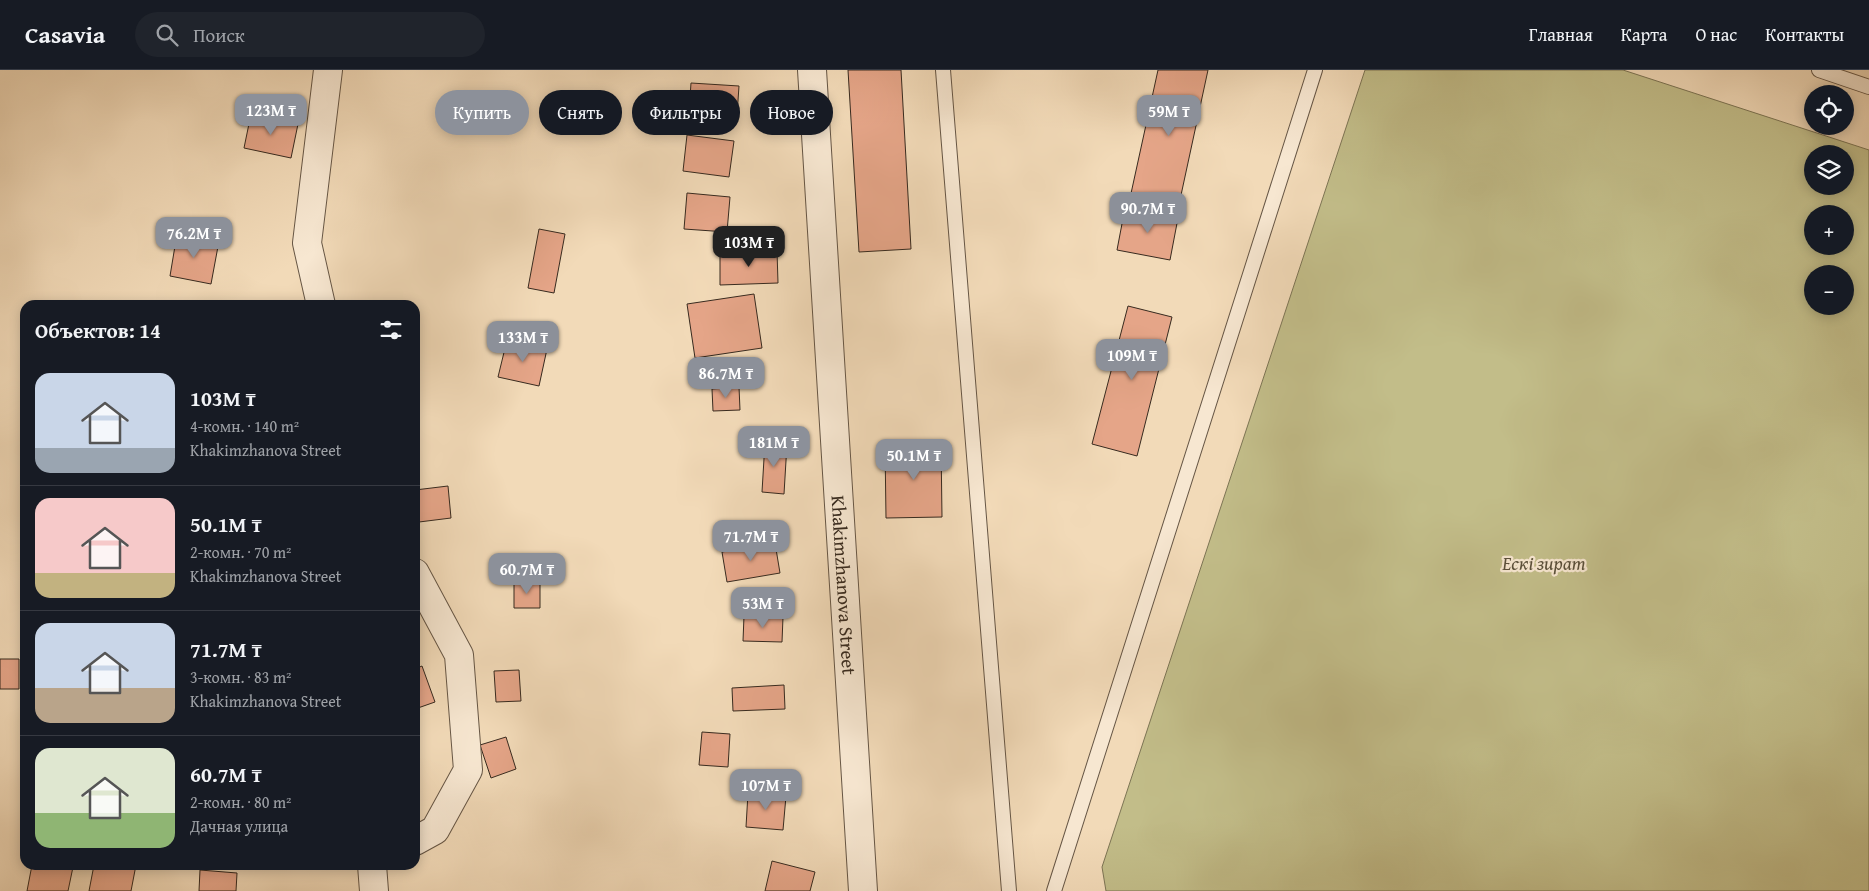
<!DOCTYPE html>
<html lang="ru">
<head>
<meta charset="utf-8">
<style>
  body { margin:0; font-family:"Gentium Book Plus",serif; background:#20242c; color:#f1f3f6; height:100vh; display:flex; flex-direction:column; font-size:19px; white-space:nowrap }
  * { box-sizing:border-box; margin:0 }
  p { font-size:16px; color:#9ea1a6 }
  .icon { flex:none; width:28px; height:28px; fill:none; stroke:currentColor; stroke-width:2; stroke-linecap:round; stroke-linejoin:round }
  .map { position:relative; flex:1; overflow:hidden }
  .drawer { position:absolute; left:20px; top:230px; width:400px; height:570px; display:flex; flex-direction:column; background:#171b24; border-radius:15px; box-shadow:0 2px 12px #0003 }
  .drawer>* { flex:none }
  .top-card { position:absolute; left:435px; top:20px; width:475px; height:45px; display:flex; gap:10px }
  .tools { position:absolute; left:1804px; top:15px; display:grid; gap:10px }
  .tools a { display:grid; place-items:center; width:50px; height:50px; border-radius:50%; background:#171b24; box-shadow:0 2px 12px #0003; font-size:25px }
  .price { position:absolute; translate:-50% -42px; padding:0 11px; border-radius:10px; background:#8c9099; color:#fff; font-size:16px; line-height:32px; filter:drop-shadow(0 1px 2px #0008) }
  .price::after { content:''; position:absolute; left:50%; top:30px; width:15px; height:11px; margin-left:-8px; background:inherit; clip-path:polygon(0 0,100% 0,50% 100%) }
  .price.selected { background:#222; color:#fff }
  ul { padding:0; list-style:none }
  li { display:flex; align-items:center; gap:15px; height:125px; padding:0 15px }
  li+li { border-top:1px solid #363941 }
  li span { display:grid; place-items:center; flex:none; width:140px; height:100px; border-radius:15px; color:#555 }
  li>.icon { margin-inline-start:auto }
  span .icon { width:60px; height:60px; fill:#fffc; stroke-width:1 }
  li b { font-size:21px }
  h2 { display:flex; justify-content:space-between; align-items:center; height:60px; padding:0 15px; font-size:21px }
  .tag { padding:0 18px; border-radius:22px; background:#171b24; box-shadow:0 2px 12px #0003; font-size:18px; line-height:45px }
  .tag.selected { background:#8c9099; color:#fff }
  header { display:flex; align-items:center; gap:30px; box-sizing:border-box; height:70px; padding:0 25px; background:#171b24; border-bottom:1px solid #363941 }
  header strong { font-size:24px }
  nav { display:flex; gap:28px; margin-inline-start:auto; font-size:18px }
  .search { width:350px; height:45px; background:#20242c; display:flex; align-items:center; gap:12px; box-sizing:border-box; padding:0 18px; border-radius:28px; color:#9ea1a6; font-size:19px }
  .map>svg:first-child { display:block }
</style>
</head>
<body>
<header>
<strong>Casavia</strong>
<div class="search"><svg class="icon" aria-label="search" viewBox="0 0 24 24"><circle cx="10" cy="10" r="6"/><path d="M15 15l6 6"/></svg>Поиск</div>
<nav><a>Главная</a><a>Карта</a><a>О нас</a><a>Контакты</a></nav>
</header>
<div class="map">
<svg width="1869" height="821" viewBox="0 0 1869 821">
  <rect width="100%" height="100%" fill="#f2dab8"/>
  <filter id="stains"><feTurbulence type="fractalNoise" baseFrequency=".004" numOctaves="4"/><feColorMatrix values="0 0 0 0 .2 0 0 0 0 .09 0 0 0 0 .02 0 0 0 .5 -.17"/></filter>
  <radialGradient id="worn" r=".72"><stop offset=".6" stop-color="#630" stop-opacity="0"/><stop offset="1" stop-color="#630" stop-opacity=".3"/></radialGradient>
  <path fill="#c2bd89" stroke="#7c7454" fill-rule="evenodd" d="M1365 0H1623L1869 80V821H1106L1102 797ZM1812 84H1845V116H1812ZM1812 144H1845V176H1812ZM1812 204H1845V236H1812Z"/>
  <path fill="#e5a588" stroke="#372a1f" d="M848 0H901L911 179 859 182Z
    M1158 0H1208L1178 139 1130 128Z
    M691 13 739 16 737 45 689 42Z
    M251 44 298 54 291 88 244 78Z
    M687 65 734 71 729 107 683 101Z
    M687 123 730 127 727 162 684 159Z
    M1125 138 1178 148 1170 190 1117 180Z
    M539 159 565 164 554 223 528 218Z
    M177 164 219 171 211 214 170 206Z
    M777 181 778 213 720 215V183Z
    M754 224 762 278 695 288 687 234Z
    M1128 236 1172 247 1137 386 1092 374Z
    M507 270 547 279 539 316 498 307Z
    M739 317 740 340 713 341 712 319Z
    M765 372 787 374 784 424 762 422Z
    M941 373 942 447 886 448 885 374Z
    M448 416 451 448 419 452 415 420Z
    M775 473 780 503 727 512 722 482Z
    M540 511V538H514V512Z
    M744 546 783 547 782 572 743 571Z
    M0 589H19V619H0Z
    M422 596 435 632 415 639V599Z
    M519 600 521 631 496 632 494 601Z
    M784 615 785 639 733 641 732 618Z
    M702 662 730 664 728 697 699 695Z
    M506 667 516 699 491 708 480 675Z
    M748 723 786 726 783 760 746 757Z
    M772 791 815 802 810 821H765Z
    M32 795H62L73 797 68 821H27Z
    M94 795H136L131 821H89Z
    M200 800 237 803 236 821H199Z"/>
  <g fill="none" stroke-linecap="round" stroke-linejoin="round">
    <defs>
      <path id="service" d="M943 0 1009 821
        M1819 0 1869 17
        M1054 821 1315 0"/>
      <g id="minor">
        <path id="s1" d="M812 0 863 821"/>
        <path d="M321 235 307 173 328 0"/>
        <path d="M415 503 459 585 468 700 435 760 415 771"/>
        <path d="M372 795 374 821"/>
      </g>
    </defs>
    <use href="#service" stroke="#665645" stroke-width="16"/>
    <use href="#minor" stroke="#665645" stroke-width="30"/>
    <use href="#service" stroke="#f7e7d1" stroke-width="14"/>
    <use href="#minor" stroke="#f7e7d1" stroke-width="28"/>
  </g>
  <g text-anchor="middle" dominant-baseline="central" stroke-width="4.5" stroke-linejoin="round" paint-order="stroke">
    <g font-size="19" font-style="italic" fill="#5a4f3a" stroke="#f7e7d1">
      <text x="1544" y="493">Ескі зират</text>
    </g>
    <g font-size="19" fill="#372a1f" stroke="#f7e7d1">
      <text stroke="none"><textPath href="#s1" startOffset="516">Khakimzhanova Street</textPath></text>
    </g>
  </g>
  <rect width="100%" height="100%" filter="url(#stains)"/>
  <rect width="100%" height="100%" fill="url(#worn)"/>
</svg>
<div class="tools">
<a><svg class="icon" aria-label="locate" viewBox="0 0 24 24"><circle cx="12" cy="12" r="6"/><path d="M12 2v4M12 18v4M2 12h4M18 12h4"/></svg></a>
<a><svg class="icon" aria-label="layers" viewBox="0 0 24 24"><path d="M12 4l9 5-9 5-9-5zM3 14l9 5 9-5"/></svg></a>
<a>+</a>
<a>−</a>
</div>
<b class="price" style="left:271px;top:66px">123M ₸</b>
<b class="price" style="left:1169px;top:67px">59M ₸</b>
<b class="price" style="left:1148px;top:164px">90.7M ₸</b>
<b class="price" style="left:194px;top:189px">76.2M ₸</b>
<b class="price selected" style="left:749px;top:198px">103M ₸</b>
<b class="price" style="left:523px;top:293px">133M ₸</b>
<b class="price" style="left:1132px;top:311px">109M ₸</b>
<b class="price" style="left:726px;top:329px">86.7M ₸</b>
<b class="price" style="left:774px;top:398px">181M ₸</b>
<b class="price" style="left:914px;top:411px">50.1M ₸</b>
<b class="price" style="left:751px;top:492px">71.7M ₸</b>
<b class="price" style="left:527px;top:525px">60.7M ₸</b>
<b class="price" style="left:763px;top:559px">53M ₸</b>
<b class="price" style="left:766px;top:741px">107M ₸</b>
<div class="top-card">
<a class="tag selected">Купить</a>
<a class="tag">Снять</a>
<a class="tag">Фильтры</a>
<a class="tag">Новое</a>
</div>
<section class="drawer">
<h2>Объектов: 14<svg class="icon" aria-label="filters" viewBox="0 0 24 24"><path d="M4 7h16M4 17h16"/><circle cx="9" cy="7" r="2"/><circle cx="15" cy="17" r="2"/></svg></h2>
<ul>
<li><span style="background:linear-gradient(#c9d6e8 75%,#9aa5b1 0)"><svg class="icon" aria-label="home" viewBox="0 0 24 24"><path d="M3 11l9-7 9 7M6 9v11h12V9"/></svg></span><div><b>103M ₸</b><p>4-комн. · 140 m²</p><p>Khakimzhanova Street</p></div></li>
<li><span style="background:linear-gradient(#f6c9c9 75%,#c2b280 0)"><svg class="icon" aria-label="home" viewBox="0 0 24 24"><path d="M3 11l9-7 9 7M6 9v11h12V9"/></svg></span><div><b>50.1M ₸</b><p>2-комн. · 70 m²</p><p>Khakimzhanova Street</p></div></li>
<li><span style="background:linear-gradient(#c9d6e8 65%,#b9a48a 0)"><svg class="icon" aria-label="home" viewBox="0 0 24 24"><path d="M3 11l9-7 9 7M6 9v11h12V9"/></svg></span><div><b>71.7M ₸</b><p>3-комн. · 83 m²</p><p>Khakimzhanova Street</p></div></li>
<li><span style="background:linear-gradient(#dfe7d0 65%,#8fb573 0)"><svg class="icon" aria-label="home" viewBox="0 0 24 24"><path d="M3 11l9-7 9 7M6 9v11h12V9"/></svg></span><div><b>60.7M ₸</b><p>2-комн. · 80 m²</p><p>Дачная улица</p></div></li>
</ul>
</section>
</div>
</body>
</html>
